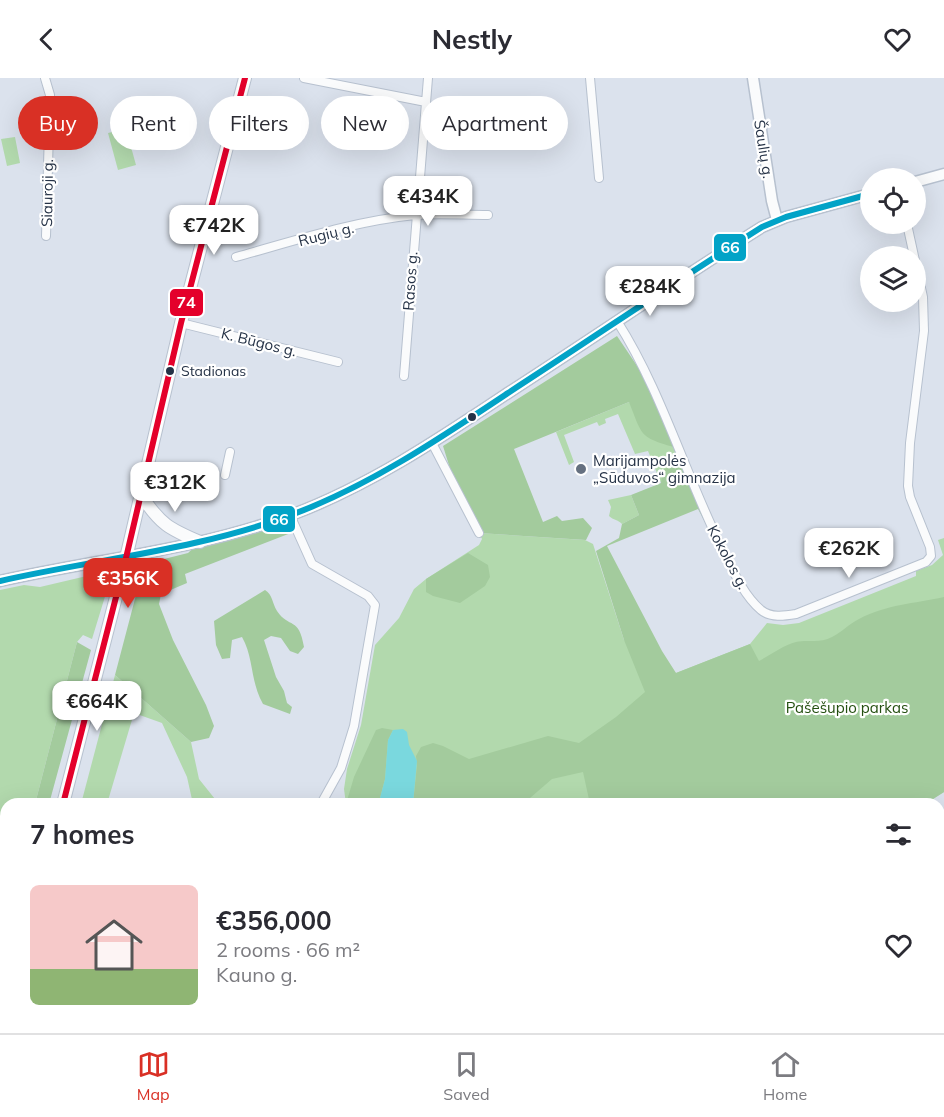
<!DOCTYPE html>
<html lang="en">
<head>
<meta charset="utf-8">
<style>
  body { margin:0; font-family:Mulish,sans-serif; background:#f2f2f3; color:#2b2b33; height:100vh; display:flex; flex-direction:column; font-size:22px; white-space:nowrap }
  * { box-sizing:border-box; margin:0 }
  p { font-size:20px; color:#7c7c81 }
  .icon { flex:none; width:33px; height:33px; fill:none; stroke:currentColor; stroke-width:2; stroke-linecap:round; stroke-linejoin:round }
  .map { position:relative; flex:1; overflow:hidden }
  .side { position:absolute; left:0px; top:720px; width:945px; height:236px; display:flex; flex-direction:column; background:#fff; border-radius:18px 18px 0 0; box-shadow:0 6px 24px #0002 }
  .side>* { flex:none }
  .top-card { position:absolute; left:18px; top:18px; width:600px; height:54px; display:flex; gap:12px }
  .tools { position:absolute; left:860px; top:90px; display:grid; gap:12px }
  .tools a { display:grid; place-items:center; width:66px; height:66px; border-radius:50%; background:#fff; box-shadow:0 6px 24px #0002; font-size:30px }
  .price { position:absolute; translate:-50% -51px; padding:0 14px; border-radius:12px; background:#fff; color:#222; font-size:20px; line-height:39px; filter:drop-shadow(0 2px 3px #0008) }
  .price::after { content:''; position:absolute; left:50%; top:36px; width:18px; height:14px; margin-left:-9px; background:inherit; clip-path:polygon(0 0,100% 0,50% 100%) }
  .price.active { background:#d93025; color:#fff }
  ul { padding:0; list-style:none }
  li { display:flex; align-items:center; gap:18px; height:150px; padding:0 30px }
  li+li { border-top:2px solid #e1e1e2 }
  li span { display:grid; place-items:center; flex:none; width:168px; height:120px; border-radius:9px; color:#555 }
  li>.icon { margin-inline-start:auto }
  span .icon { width:72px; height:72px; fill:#fffc; stroke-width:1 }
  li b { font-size:26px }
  h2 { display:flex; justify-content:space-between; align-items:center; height:72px; padding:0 30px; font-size:26px }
  .pill { padding:0 21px; border-radius:27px; background:#fff; box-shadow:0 6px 24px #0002; font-size:21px; line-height:54px }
  .pill.active { background:#d93025; color:#fff }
  header { display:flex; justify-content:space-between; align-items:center; height:78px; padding:0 30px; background:#fff; font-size:27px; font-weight:700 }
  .menu { display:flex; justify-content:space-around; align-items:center; height:84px; border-top:2px solid #e1e1e2; background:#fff; font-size:16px; color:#7c7c81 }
  .menu a { display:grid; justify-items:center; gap:3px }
  .menu .active { color:#d93025 }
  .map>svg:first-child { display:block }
</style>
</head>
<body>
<header><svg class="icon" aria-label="back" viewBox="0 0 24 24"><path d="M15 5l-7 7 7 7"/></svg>Nestly<svg class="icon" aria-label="heart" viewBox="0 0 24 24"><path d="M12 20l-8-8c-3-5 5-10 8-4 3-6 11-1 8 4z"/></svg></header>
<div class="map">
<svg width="944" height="955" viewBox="0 0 944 955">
  <rect width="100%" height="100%" fill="#dbe2ed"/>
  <path fill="#b2d9ad" d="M126 51 136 87 118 92 108 55Z
    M15 59 20 85 7 88 1 61Z
    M629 324 677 370 682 382 661 405 648 373 635 376 618 336 605 341 606 345 599 348 597 344 564 357 574 384 569 387 556 354Z
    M631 417 639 437 622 446C619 442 613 442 609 438L611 429 608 422Z
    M479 455 585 462 593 466 624 562 676 595 750 566 767 545 783 547 799 545 916 498V493L932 487 943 477 938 462 944 460V714L925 726H346L344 711 347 691 361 647 375 567 399 540 414 511 426 501 479 467 482 461Z
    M91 497 104 505 107 512 92 561 83 557 77 564 35 726H6V751L0 753V512L24 507 40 509Z
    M115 597 191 664 199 701 219 726H193L187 699 162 645 134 635 107 726H81Z"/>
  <path fill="#a3cb9d" d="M617 258 652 310 677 370C639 359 643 359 629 324L514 371 543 444 557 438 562 443 583 440 592 450 586 462 479 455 457 413 443 368Z
    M682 382 712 457 698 431 607 468 662 573 676 595 750 566 759 583C770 577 784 567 796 564 808 561 820 566 832 559 842 554 849 546 859 541 888 526 913 526 944 519V714L925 726H590L583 694 552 701 523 726H413L417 687 416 678 421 669 433 665 443 668 469 681 548 658 579 665 616 639 645 614 624 562 596 473 619 460 622 446 639 437 631 417 661 405 663 392Z
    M290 437 296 453 185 496 187 505 161 516 159 526 173 562 206 627 214 648 209 660 191 664 115 597 141 498 160 482 188 475 200 464Z
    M468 475 488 487 490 499 485 508 460 525 433 518 426 514V501Z
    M265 512C273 517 272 525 277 533 289 551 299 538 304 569L298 576 290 573 281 560 271 558 264 562 276 599 284 613 287 625 292 629 290 636 263 626C250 603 254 580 242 559L232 562 230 580 222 581 216 567 214 543Z
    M77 564 91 572 49 726H35Z
    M382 650 393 652 388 662 385 701 380 720 382 726H346L354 699 376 652Z
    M295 950H516L517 955H299Z"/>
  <path fill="#7ad8de" d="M403 651 407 654 409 667 417 683 413 726H382L380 720 385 701 388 662 393 652Z"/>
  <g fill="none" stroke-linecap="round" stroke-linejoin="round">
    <defs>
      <path id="minor" d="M45 0 50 17 46 158
        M304 0 426 24
        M590 0 599 100
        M236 179C294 163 354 143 415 137 439 135 464 137 488 137
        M617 243C661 312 684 393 720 466 731 488 742 516 761 532 771 540 784 538 796 536L926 484 931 478 930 469 910 419 908 408 910 365 924 253 923 219 907 146
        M181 245 338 284
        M404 298 428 0
        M432 365 479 455
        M225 397 230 374
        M290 437 312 486 368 518 375 527 354 648 341 690 321 726
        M290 950 293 955"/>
      <path id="tertiary" d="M753 0 772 123 777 142
        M915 104 944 96
        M0 503C97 481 197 472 291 437 369 408 439 361 508 315 593 260 676 203 762 149L786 139 870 116"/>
      <path id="secondary" d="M141 417C160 446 169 451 200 464
        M63 726 126 480 181 245 245 0
        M2 955 6 939"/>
    </defs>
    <use href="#minor" stroke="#b7c1cf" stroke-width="10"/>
    <use href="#tertiary" stroke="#b7c1cf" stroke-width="13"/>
    <use href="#secondary" stroke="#b7c1cf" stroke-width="14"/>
    <use href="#minor" stroke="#fafbfc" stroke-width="8"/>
    <use href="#tertiary" stroke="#fafbfc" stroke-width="10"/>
    <use href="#secondary" stroke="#fafbfc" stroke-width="12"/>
    <defs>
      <path id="bus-1" d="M0 503C97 481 197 472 291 437 369 408 439 361 508 315 593 260 676 203 762 149L786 139 870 116"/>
      <path id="bus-2" d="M63 726 126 480 181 245 245 0"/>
    </defs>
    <use href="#bus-1" stroke="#fff" stroke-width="10"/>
    <use href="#bus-2" stroke="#fff" stroke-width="10"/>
    <use href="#bus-1" stroke="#02a3c7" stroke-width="6"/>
    <use href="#bus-2" stroke="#e4002b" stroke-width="6"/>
  </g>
  <g fill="#253246" stroke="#fff" stroke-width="2">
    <circle cx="170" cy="293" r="5"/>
    <circle cx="472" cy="339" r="5"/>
  </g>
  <circle fill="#657080" stroke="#fff" stroke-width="2" cx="581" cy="391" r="6"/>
  <g text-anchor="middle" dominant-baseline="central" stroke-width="4.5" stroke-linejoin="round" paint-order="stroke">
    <g font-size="14" fill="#253246" stroke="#fff" text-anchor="start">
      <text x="181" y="293">Stadionas</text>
    </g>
    <g font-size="15" fill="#253246" stroke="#fff">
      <text transform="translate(764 71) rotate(81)">Šaulių g.</text>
      <text transform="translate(47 115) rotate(-89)">Siauroji g.</text>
      <text transform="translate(326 156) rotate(-14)">Rugių g.</text>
      <text transform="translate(410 203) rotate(-86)">Rasos g.</text>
      <text transform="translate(259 264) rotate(14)">K. Būgos g.</text>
      <text transform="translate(728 479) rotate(62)">Kokolos g.</text>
    </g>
    <g font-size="15" fill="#253246" stroke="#fff" text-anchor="start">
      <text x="593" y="382">Marijampolės<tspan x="593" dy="17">„Sūduvos“ gimnazija</tspan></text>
    </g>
    <g font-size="15" fill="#244f10" stroke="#fff">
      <text x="847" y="629">Pašešupio parkas</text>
    </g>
  </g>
  <g stroke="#fff" stroke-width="2">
    <rect x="713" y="155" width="34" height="29" rx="6" fill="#02a3c7"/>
    <rect x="169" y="210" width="35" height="29" rx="6" fill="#e4002b"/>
    <rect x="262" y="427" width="34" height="28" rx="6" fill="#02a3c7"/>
  </g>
  <g font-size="16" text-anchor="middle" font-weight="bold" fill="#fff">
    <text x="730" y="175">66</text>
    <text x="186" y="230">74</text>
    <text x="279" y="447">66</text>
  </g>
</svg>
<div class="tools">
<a><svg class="icon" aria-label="locate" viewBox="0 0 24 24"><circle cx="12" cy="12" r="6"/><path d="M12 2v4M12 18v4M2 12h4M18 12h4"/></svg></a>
<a><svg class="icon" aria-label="layers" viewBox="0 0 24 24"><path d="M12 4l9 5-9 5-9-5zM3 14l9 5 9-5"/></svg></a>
</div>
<b class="price" style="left:428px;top:149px">€434K</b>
<b class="price" style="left:214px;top:178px">€742K</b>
<b class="price" style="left:650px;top:239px">€284K</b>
<b class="price" style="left:175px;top:435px">€312K</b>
<b class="price" style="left:849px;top:501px">€262K</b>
<b class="price active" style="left:128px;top:531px">€356K</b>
<b class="price" style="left:97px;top:654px">€664K</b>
<div class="top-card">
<a class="pill active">Buy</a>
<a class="pill">Rent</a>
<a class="pill">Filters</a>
<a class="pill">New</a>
<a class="pill">Apartment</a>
</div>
<section class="side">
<h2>7 homes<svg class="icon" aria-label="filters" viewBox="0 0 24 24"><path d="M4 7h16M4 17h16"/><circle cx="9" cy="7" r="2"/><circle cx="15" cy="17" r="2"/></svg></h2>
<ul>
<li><span style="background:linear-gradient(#f6c9c9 70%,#8fb573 0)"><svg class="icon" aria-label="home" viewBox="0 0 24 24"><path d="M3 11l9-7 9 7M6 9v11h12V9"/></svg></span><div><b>€356,000</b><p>2 rooms · 66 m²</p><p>Kauno g.</p></div><svg class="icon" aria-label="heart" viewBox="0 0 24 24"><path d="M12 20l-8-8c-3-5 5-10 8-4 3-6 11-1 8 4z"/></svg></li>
</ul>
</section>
</div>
<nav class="menu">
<a class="active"><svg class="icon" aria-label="map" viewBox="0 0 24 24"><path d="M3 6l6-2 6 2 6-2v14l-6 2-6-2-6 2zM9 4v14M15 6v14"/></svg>Map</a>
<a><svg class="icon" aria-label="saved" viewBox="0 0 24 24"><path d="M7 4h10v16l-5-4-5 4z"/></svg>Saved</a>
<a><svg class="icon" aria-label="home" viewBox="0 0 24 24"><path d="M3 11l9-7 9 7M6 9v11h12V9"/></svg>Home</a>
</nav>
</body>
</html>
